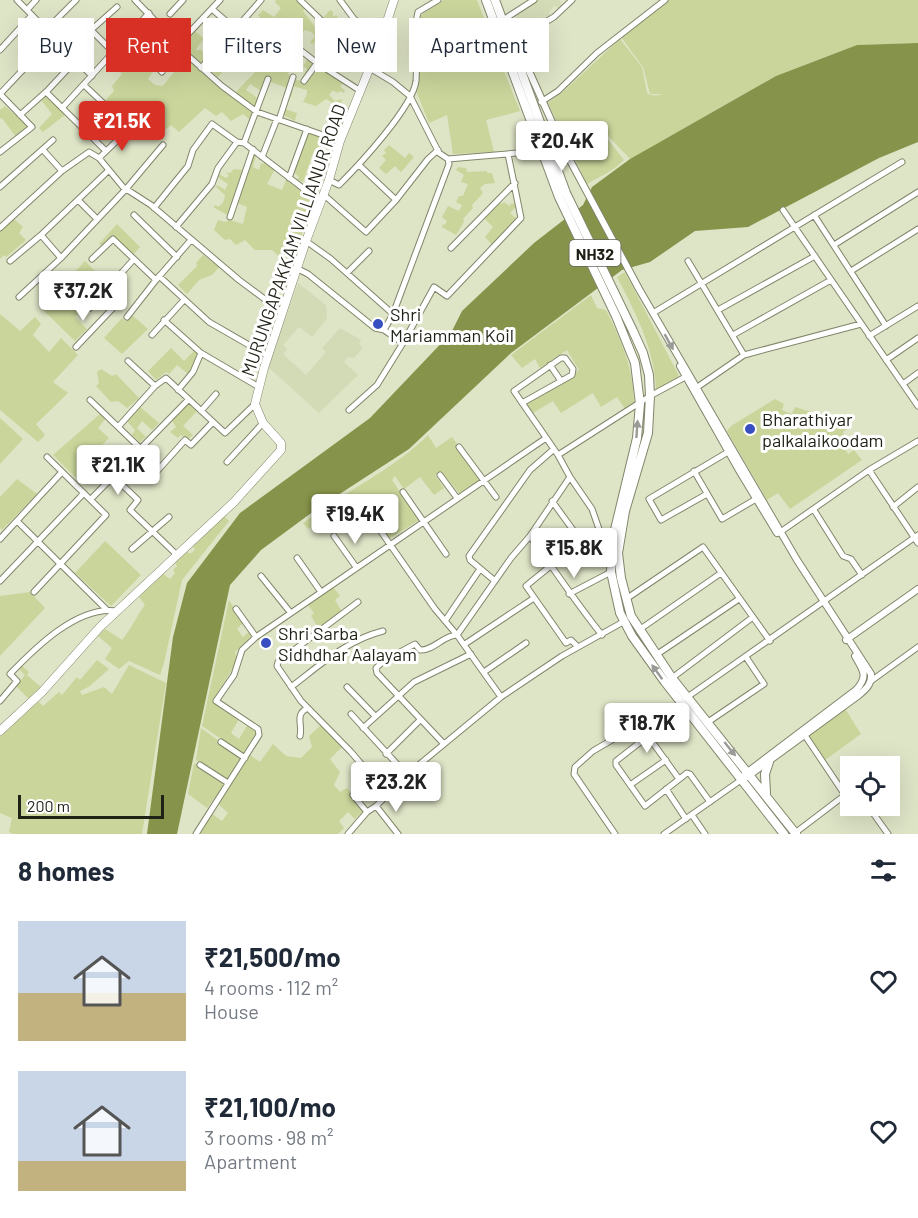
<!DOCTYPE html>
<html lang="en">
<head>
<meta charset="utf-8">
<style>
  body { margin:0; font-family:Barlow,sans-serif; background:#f6f6f7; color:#1f2937; height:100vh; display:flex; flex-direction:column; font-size:22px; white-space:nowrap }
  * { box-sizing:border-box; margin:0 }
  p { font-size:20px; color:#747a83 }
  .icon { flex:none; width:33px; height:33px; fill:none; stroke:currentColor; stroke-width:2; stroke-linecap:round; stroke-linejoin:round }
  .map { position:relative; height:834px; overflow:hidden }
  .details { display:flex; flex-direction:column; background:#fff; flex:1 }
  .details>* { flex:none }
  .guide { position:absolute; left:18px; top:18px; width:600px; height:54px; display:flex; gap:12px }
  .buttons { position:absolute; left:840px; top:756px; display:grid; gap:12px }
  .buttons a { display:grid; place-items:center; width:60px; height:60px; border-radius:0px; background:#fff; box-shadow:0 6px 24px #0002; font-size:30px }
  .scale { position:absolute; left:18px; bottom:15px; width:146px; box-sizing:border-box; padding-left:6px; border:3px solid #1e2115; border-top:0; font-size:16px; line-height:21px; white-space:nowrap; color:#1e2115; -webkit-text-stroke:4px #fff; paint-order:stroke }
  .price { position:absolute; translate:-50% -51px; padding:0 14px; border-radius:6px; background:#fff; color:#222; font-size:20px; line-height:39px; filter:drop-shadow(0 2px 3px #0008) }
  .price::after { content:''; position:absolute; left:50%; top:36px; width:18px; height:14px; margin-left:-9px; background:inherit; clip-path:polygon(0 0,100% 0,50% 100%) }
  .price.selected { background:#d93025; color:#fff }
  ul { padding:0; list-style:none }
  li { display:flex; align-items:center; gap:18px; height:150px; padding:0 18px }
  li span { display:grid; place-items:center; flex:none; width:168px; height:120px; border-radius:0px; color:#555 }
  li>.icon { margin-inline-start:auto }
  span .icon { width:72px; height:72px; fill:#fffc; stroke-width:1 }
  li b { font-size:26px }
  h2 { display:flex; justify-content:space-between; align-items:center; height:72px; padding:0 18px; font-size:26px }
  .tag { padding:0 21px; border-radius:0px; background:#fff; box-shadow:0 6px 24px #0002; font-size:21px; line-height:54px }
  .tag.selected { background:#d93025; color:#fff }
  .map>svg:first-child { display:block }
</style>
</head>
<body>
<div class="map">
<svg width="918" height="834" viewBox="0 0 918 834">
  <rect width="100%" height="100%" fill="#dee4c6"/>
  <path fill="#d2dab6" d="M536 0H559L562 6 558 10 556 6H554L549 12 551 16 537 26 534 21 523 28 514 15Z
    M298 283 326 305 327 319 312 337 299 327 283 345 287 349 283 354 306 375 326 352 322 348 340 328 361 340 359 344 363 348 354 358 348 357 344 362 358 375 319 413 268 367Z"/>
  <path fill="#c9d59b" d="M276 0H299L306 6 303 11 315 27 322 22V19L330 10 333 12V17L336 15 338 17 336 19 341 25 350 18 353 19 338 35 331 24 327 23 326 30 318 28 316 31 319 35 313 44 310 43 315 36 311 32 305 30 281 59 284 62 293 64 288 74 292 78 287 88 271 82V78L268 77 261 91 250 84 246 90 259 99 255 109 234 94 257 70 240 53 218 77 205 66 210 58 217 64 239 37 246 49H250L262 34 255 24 261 19 258 15 263 10 274 17 281 8 275 2Z
    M444 0H477L490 34 467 44 475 61 496 51 520 111 486 120 494 152 453 154 447 115 429 123 417 93 418 20C423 11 435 7 444 0Z
    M665 0H918V43L857 45 776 76 630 159 592 119 624 160C614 171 600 176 587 184L548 103 566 89 620 39 642 67 647 93C652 97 658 95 664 94H650L643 67 621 37Z
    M174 25 189 34 195 31 204 39 196 49 198 51 200 49 209 58 201 66 254 112 250 120 243 114 231 121 222 112 216 116 205 108 179 132 171 125 160 134 148 122 142 127 141 125 145 119 140 114 126 126 108 106 105 107 103 103 114 91 112 86 122 74 108 61 117 51 128 61 136 54 134 51 137 46 144 54 133 67 138 71 150 61 156 67 148 79 155 85 163 86 174 72 169 65 160 67 155 63 156 61 151 55 155 51 154 47 157 42C164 41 168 31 174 25Z
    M308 59 345 82 340 86 345 91 344 93 340 91 337 93 333 90 329 95 335 101 342 99 341 103 348 108 347 111H341L339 107 326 99 316 106 303 102 307 94V90L293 86 292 94 285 109 297 113 295 121 283 115 294 78 300 81 307 69 303 66Z
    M47 95 66 114 43 132 39 128 52 114 41 100Z
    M5 106 28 126 16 137 2 118 0 119V110Z
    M307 130 323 136 319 147 331 152 329 159 323 154 315 151 313 153 303 182 297 180 299 177 292 170Z
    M389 145 405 158 409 153 414 157 401 172 395 166 386 174 379 168 386 160 382 156 386 153 384 150Z
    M252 153 256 155 253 167 259 170 261 163 263 164 266 162 275 169 267 184 282 190 286 180 314 200 290 267 272 250H255L245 240 236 245 230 239 225 240 214 230 218 220 225 222 230 220 243 224 247 207 235 202Z
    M458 167 466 168 467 172 487 171V173H492L495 183 485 184 480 188 483 193 472 205 473 208 463 219 464 222 456 235 442 227 443 224 445 225 447 221 442 217 448 206 459 211 462 205 456 202 459 196H463L468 184 461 182 464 175 456 170Z
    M234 169 244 170 229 216 213 207 216 205 218 207C223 204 225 199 225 195L216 187 217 185 225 190 228 184 216 176 217 173 226 178 229 176 226 172 230 173Z
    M499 202 502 204 504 202 509 206 512 203 515 204V208L510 213 518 220 494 247 485 237 493 227 484 218Z
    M13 218 23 227 19 233 26 240 6 257 4 255 0 259V229Z
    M117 224 140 247 133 255 114 236 103 246 99 244Z
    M203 255 219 267 212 275 199 280 187 294 178 285 197 266 196 263Z
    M85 261 97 273 112 277 100 289 85 279 71 294 85 308 75 317 87 329 75 341 41 308Z
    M625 272 680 378 656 390C655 350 635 311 617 277Z
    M591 295 597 308 606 310C622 342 633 367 634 403L625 409 617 397 601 407 593 393 561 413 553 401 533 413 525 403 579 370 567 350 540 368 535 359 522 368 511 355Z
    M0 314 20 331 35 317 41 324 33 335 49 352 61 338 78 355 53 382 68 393 36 424 45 435 38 442 0 410Z
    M132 315 148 329 122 354 104 338 122 318 125 321Z
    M171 348 184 361 195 350 199 354 188 374 177 365 169 374 166 372 156 380 148 371Z
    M101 369 112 376 116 374 139 398 127 408 118 401 111 402 96 386 99 383 97 372Z
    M775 399 784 404 782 410 792 414 795 407 848 423 851 426 843 432 845 439 842 444 848 454 854 450 862 460 790 509 778 493 767 500 727 431 731 426Z
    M188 402 197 411 183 426 193 435 188 439 181 435 178 438 170 432 176 427 171 419Z
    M139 406 159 423 152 430 142 421 137 428 146 437 140 442 132 435 135 430 126 420Z
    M101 413 106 418 98 428 109 438 99 448 117 466 103 479 93 470 80 482 53 455Z
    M0 418 23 439 0 464Z
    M428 435 436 448 452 437 458 445 457 448 481 479 459 493 441 471 435 475 444 488 434 495 420 477 404 489 395 476 392 480 419 520 389 539 366 505 326 520 308 529 303 523C343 492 392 471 428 435Z
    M17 479 37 494 2 530 0 528V497Z
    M224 516 229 521 182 580 164 663 160 675 129 661 119 669 105 659 112 648 98 636 105 629 122 640C131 629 136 617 145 605L139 597 162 573 170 579 175 573 173 570 177 566 174 561 186 550 190 554 195 550 192 545Z
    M105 541 141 575 111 606 75 573Z
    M333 587 340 596 335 600 342 612 319 629 311 616 314 613 307 604Z
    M30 592 45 608 0 656V596Z
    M229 600 243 623 237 629 243 637 250 631 253 635 235 652 237 657 236 663 214 699 215 703 239 719 231 733 239 739 248 724 258 732 244 754 202 726Z
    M97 660 109 669 90 686 80 691 82 695 104 687 112 694 129 665 166 683 142 834H13L9 832 12 818 0 813V732L36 699 43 706 59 692 62 695 77 677 80 680Z
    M21 665 29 672 27 675 41 687 29 699 16 686 25 675 18 668Z
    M844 707 861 734 825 760 807 734Z
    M322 724 342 747 330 759 340 772 334 785 340 792 347 788 364 810 355 819 348 812 339 821 344 828 338 834H200L211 813 222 821 228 813 217 803 250 755 260 762 273 744 286 756 301 758 312 747 309 736Z
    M201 728 242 758 227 780 196 760Z
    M194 763 225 784 207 808 188 794Z"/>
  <path fill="#86934a" d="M918 43V142L879 158 748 227 695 231 650 262 622 270 511 353 409 449 318 508 261 550 230 585 177 834H147L173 637 187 583 240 513 370 418 451 333 462 311 534 243 583 205 592 187 630 159 776 76 857 45Z"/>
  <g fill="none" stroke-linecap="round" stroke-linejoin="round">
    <defs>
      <path id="minor" d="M17 0 76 60
        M135 0 165 31 176 24 189 33 220 0
        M300 0 322 21
        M340 0 354 19 381 40
        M212 9 235 29
        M27 10 36 0
        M170 14 183 0
        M506 18 534 0
        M47 29 76 0
        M91 30 114 53
        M129 37 162 72
        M81 39 117 7
        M515 40 554 17 572 0
        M176 45 222 86 257 112 340 141
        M295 46 317 63 354 19
        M0 50 32 15
        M368 67 393 82 410 96 439 153 448 159 449 164 393 314 384 330
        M201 68 261 0
        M304 81 317 63 359 90
        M46 92 106 151
        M0 94 32 127 0 152
        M0 94 54 37
        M541 102 558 91 597 53 665 0
        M62 108 149 13
        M20 115 48 90 76 60 92 76
        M279 120 293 77
        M84 130 105 108 102 102 84 85
        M244 143 268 79
        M43 150 62 171
        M262 157 277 119
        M99 158 129 129
        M448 159 541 151
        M359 165 396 200
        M289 178 307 129
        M329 180 339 185C359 165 413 107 416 81 418 58 412 35 418 12L438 0
        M0 187 53 140
        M323 194 366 232 396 200 428 159 438 150
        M78 200 97 219
        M154 208 188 166 193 150 212 124 237 142 244 143 321 202
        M783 210 918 406
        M134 215 177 257
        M814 215 886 326
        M230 217 253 149
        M176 227 212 184 218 168 237 142
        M0 228 62 171 89 152 99 158 123 187 151 205 239 280 282 312
        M306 241 331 259 393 314
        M834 245 918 192
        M451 248 515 183
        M61 258 126 189 163 145
        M92 259 113 239 156 280
        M10 261 41 235
        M688 261 744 355 861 324
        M298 269 308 274 375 328 384 330 403 343
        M851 271 918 229
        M347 273 369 251
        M159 276 209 322 268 356
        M19 297 61 258 41 235 109 170
        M90 308 134 259
        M718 310 815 256
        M653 313 902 162
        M127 317 156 280 191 240
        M164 320 201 353 259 387
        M152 335 184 300
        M733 335 831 280
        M869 336 918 306
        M76 347 112 309 99 298
        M886 360 918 338
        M128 361 155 386
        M550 365 561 381
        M903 384 918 373
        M696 388 744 355
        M178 390 193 372 201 353
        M90 400 140 448
        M522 403 572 375 573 369 565 358H561L514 391 558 455
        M349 410 377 385 403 343 434 287 447 296 521 218 508 154
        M201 411 216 394
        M119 426 155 386 166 378 225 433 255 404
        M459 447 496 497
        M227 462 263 423
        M869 470 918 543
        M694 471 722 519 756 499
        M440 475 457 498
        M113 476 138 500 130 510 177 555
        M570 477 592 509 599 529 611 550
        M150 479 185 440 191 445 213 422
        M403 492 446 554
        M707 494 661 520 649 499 728 452
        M91 499 188 400
        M552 501 581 541 599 529
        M893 507 918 487
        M366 510 435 609 457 635
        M814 510 843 556 851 559 862 575
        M18 522 106 609
        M779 533 869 470 918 441
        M334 536 356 567
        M530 536C554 569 576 603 602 635
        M0 539 62 472
        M132 549 169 517
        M297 558 321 592
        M261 576 290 612
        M0 581 84 493
        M495 581 470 560 469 556 530 470 554 449
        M34 592 106 515 47 457
        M569 594 611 572
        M626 599 703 547 770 641
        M358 602 278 662 277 666 301 701 351 752 387 794
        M236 609 256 637
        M445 621 480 569
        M639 630 721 573
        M465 644 534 598
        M578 647 571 640 566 643 526 586 581 541
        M656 655 739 599
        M484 672 526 643
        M672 678 753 617
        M871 681 918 647
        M291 687C320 665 347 640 383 631
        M347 687 375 716
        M501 697 457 635 511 558 530 536 570 477 558 455 650 396 689 375
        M686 698 918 535
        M0 701 17 681 10 674C35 648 78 605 117 611
        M351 714 408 776
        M708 722 764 684 746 657
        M363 728 414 682 471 654
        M804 734 845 795
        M300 736C303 725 294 714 308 708
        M221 742 245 758
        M444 744 377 673 376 668 385 660 415 644 420 650C433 651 444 635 457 635
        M386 754 420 720
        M200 765 228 783
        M679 779 648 736 616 761V765L645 806 687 773 690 774 710 802
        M630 785 666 760
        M666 789 686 819
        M353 795 367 812
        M376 806 398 834
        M868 806 888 834
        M692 815 705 834
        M795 833 845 795 850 793
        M196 834 259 735 258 729 216 701 234 675 242 650 256 637 546 438
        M348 834 367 812 376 806 415 768 501 697 562 656 623 622
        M615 834 574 774 575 767 593 751 634 727 641 728 648 736
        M664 834 741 780"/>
      <path id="tertiary" d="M506 20 565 151 639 289 797 560 871 674C872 684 866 689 859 695L747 777
        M680 366 740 472 777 533
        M846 640 918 589
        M745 774 856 690C869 676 863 670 855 656"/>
      <path id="secondary" d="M0 731 42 692 100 627 234 502 281 450V443L263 423 255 404 264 368 306 241 329 180 340 141 381 40 394 0"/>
      <path id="trunk" d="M486 0 559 197 616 316 635 363 640 404 637 438 612 542 611 572 620 613 632 636 665 682 784 834
        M495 0 566 193 633 331 643 353 649 375 650 396 648 433 625 511 618 553 621 578 631 616 672 678 796 834
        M766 793 765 774 769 762"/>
    </defs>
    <use href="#minor" stroke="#80866b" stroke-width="7"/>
    <use href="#tertiary" stroke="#80866b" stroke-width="8"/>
    <use href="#secondary" stroke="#80866b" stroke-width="9"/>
    <use href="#trunk" stroke="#80866b" stroke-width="10"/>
    <use href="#minor" stroke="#fff" stroke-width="5"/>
    <use href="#tertiary" stroke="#fff" stroke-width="6"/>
    <use href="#secondary" stroke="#fff" stroke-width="8"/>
    <use href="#trunk" stroke="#fff" stroke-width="8"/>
  </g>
  <defs><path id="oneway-solid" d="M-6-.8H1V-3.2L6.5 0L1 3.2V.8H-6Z" transform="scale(1.5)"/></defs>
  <g fill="#9a9b96">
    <use href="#oneway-solid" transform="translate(669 342) rotate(61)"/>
    <use href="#oneway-solid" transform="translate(637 429) rotate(-86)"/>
    <use href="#oneway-solid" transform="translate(657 672) rotate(-126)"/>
    <use href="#oneway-solid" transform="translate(730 749) rotate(51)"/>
  </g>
  <g fill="#384fc1" stroke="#fff" stroke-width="2">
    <circle cx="378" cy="324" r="6"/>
    <circle cx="750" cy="429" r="6"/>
    <circle cx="266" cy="643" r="6"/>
  </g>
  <g text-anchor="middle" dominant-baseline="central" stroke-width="6" stroke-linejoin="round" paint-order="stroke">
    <rect fill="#fff" stroke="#62645b" stroke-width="1.5" x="569.5" y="240" width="51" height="26" rx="4.5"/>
    <g font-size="16" font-weight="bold" fill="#1e2115">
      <text x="595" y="253">NH32</text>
    </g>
    <g font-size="18" fill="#1e2115" stroke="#fff">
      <text transform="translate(293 240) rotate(-71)">MURUNGAPAKKAM VILLIANUR ROAD</text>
    </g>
    <g font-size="18" fill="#1e2115" stroke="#fff" text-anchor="start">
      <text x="390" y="314">Shri<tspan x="390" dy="21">Mariamman Koil</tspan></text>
      <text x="762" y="419">Bharathiyar<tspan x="762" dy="21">palkalaikoodam</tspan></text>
      <text x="278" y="633">Shri Sarba<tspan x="278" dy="21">Sidhdhar Aalayam</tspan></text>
    </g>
  </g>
</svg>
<div class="buttons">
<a><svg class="icon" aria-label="locate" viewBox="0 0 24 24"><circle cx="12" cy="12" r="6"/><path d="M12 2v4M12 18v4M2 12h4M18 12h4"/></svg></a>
</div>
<div class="scale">200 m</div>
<b class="price selected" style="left:122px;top:152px">₹21.5K</b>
<b class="price" style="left:562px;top:172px">₹20.4K</b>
<b class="price" style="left:83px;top:322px">₹37.2K</b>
<b class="price" style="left:118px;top:496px">₹21.1K</b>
<b class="price" style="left:355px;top:545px">₹19.4K</b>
<b class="price" style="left:574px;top:579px">₹15.8K</b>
<b class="price" style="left:647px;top:754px">₹18.7K</b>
<b class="price" style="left:396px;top:813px">₹23.2K</b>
<div class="guide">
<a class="tag">Buy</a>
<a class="tag selected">Rent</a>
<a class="tag">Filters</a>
<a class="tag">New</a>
<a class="tag">Apartment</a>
</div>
</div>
<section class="details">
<h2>8 homes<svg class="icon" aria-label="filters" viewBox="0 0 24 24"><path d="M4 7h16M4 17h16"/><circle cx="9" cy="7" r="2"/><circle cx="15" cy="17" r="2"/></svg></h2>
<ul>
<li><span style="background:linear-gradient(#c9d6e8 60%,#c2b280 0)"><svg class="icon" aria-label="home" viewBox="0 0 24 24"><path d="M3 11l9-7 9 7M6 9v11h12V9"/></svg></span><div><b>₹21,500/mo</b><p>4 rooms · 112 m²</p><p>House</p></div><svg class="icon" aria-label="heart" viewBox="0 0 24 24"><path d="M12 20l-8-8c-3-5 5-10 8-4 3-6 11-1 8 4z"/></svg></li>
<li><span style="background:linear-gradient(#c9d6e8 75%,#c2b280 0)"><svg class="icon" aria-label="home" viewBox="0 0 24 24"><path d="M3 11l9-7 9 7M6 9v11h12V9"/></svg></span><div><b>₹21,100/mo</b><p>3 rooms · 98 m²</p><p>Apartment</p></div><svg class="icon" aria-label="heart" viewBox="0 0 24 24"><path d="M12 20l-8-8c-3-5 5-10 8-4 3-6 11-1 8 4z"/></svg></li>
</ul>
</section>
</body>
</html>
